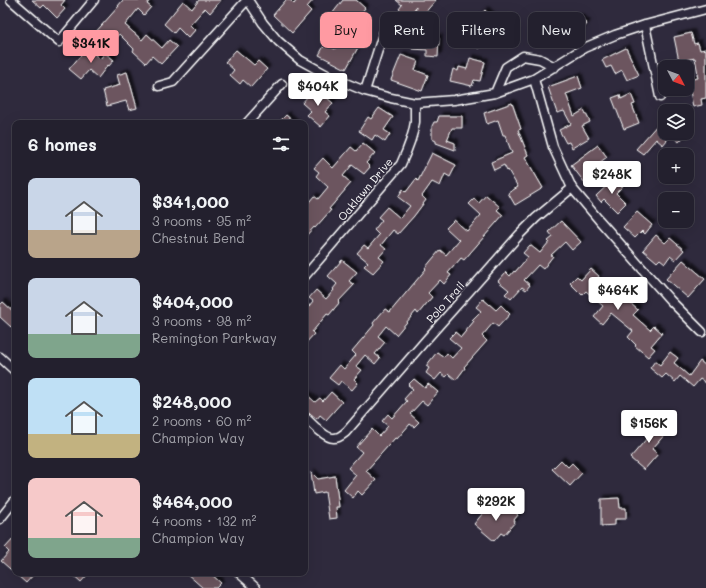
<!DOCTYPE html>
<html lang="en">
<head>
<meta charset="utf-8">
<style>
  body { margin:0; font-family:Mali,sans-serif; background:#2f2d3a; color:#f1f3f6; height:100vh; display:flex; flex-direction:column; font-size:15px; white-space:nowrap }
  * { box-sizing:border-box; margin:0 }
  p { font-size:13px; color:#a3a3aa }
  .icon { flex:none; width:22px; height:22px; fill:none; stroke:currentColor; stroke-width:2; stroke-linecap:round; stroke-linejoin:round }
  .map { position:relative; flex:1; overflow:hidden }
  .drawer { position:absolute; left:12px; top:120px; width:296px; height:456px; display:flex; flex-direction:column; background:#23202e; border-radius:8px; box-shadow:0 4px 16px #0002,0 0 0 1px #403e4a }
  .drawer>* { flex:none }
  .banner { position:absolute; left:320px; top:12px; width:326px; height:36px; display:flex; gap:8px }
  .needle { width:26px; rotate:131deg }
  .controls { position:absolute; left:658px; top:60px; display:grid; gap:8px }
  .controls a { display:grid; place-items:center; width:36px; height:36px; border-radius:8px; background:#23202e; box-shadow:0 4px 16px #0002,0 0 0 1px #403e4a; font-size:20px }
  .price { position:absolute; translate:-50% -34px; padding:0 9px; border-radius:4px; background:#fff; color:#222; font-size:13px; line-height:26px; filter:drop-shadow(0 1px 2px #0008) }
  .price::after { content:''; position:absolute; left:50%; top:24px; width:12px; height:9px; margin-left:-6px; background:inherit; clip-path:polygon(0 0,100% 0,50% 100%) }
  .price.on { background:#ff9aa2; color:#111 }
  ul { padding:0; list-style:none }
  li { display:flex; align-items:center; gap:12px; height:100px; padding:0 16px }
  li span { display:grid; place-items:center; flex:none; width:112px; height:80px; border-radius:8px; color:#555 }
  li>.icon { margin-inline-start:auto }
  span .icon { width:48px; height:48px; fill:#fffc; stroke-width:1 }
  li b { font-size:17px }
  h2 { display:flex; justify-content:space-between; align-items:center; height:48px; padding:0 16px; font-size:17px }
  .pill { padding:0 14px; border-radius:8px; background:#23202e; box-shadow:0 4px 16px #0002,0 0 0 1px #403e4a; font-size:14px; line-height:36px }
  .pill.on { background:#ff9aa2; color:#111 }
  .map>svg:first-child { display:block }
</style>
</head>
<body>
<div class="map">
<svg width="706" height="588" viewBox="0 0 706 588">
  <defs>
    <filter id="shadow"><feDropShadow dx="3.5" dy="-3.5" stdDeviation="1" flood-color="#0009"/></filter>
  </defs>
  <rect width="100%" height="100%" fill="#2f2a3d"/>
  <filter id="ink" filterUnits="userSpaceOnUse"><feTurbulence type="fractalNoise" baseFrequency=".025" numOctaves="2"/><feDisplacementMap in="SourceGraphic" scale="8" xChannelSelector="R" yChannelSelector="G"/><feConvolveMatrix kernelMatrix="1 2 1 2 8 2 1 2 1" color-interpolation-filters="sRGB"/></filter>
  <g filter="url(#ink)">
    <path fill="#6c545e" stroke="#fff" filter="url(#shadow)" d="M32 0H65L61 5 65 9 57 18 44 5 41 8Z
      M123 0H150L147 4 151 7 144 15 138 9 125 25 142 40 147 34 162 48 169 40 177 47 161 64 152 56 146 63 133 51 134 49 119 34 107 48 93 35 119 6H118Z
      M199 0H221L210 13 205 8 190 25 195 30 188 38 178 28 174 33 164 24 183 1 192 9Z
      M286 0H290L294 4 297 0H313L307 7 311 11 292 33 273 15Z
      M343 0H356L365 8 355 20 360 23 348 38 360 44 346 69 319 55 325 44 335 49 344 32 328 19Z
      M396 0H436L414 25 416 7 408 17 399 9 402 5Z
      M485 10 496 21 491 27 496 32 479 49 467 38 466 39 459 32 469 21 472 24Z
      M579 17 587 24 568 46 564 42 561 45 546 31 554 21 566 31Z
      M414 25 435 27 434 38H439L438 57 427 56V50L412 49Z
      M691 33 694 44 698 43 700 50 706 49V98L701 99 702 105 693 107 688 80 698 78 697 74H698L695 58 679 61 674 37Z
      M87 48 100 59 105 53 114 60 109 66 108 65 98 78 89 70 81 79 69 69Z
      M626 48 639 75 627 80 622 70 615 74 611 66 606 68 602 60Z
      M236 50 254 65 258 61 267 69 251 87 243 80 240 84 230 75 234 70 225 62Z
      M401 55 418 61 415 70 428 75 422 91 391 80Z
      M470 58 485 62 480 81 474 80 472 86 450 81 453 69 458 71 459 67 467 69Z
      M127 72 137 108 129 110 126 101 107 106 103 90 120 85 117 75Z
      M578 76 582 88 566 94 574 116 584 110 590 122 582 126 589 138 572 148 569 142 566 143 559 130 571 124 564 111 557 113 548 87Z
      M315 88 333 103 325 112 330 116 321 127 307 115 311 111 302 103Z
      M631 94 635 104 632 105 639 123 624 129 612 98 620 95 621 99Z
      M512 103 521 129 518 130 528 155 525 157 543 188 515 205 508 193 518 187 508 170 507 171 504 165 494 170 491 162 512 153 505 135H503L498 120 487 124 484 113Z
      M379 108 393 117 384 130 390 134 385 142 375 135 372 140 359 131 368 117 371 119Z
      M286 115 295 123H278Z
      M439 116H462V128H452L447 140 455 143V150L436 143V141L432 139V126L434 122H437Z
      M659 123 665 128V133H687L679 142 671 135 663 145 656 139 643 154 636 149Z
      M363 143 375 153 366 163 370 167 364 174 352 165 343 176 351 183 329 209 331 210 315 228 314 227 305 237V207L314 196 318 199 328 187 316 176 319 172 314 168 323 158 333 168 351 147 356 151Z
      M598 145 607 157 591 169 599 179 588 187 571 165Z
      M432 153 456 165 450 177 445 174 440 186 432 182 422 196 426 200 414 216 398 234 393 230 381 245 386 249 379 257 384 261 373 273 364 266 368 262 357 253 364 245 368 248 379 235 374 230 382 220 378 217 387 207 400 218 410 206 398 197 403 189 406 192 416 179 418 181Z
      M615 178 623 186 616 193 626 203 617 212 604 199 601 202 596 196Z
      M486 195 500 207 497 210 503 215 464 260 461 258 448 273 451 275 444 284 440 280 428 293 432 297 418 314 416 311 396 335 386 326 378 336 385 342 375 354 380 358 375 364 365 355 356 366 362 370 354 379 358 383 352 390 341 381 338 385 329 378 340 365 344 369 356 355 352 351 374 325 373 323 385 309 390 312 426 269 425 268 440 250 446 255 459 240 446 228 454 220 467 231 481 215 469 204 474 199 479 203Z
      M637 212 652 225 645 234 642 231 635 238 623 227Z
      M561 221 581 242 572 250 565 242 551 255 553 256 543 269 538 265 524 280 530 285 526 290 522 287 511 299 505 294 509 290 498 281 506 272 510 276 514 271 515 272 528 257 523 253 530 245 540 253 549 242 548 241 553 237 549 232Z
      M656 235 665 243 670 238 684 250 675 260 670 256 665 263 660 259 657 262 643 250Z
      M342 260 357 272 349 281 354 285 338 302 339 303 329 315 327 314 312 332 314 334 305 344V311L313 301 309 298 316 290 326 299 334 290 333 289 337 284 328 276Z
      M683 260 705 279 688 298 666 279Z
      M591 269 599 276 596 280 613 295 616 291 638 310 633 315 650 330 654 326 662 333 651 346 655 349 648 357 635 346 636 345 628 337 633 331 611 313 602 324 594 317 603 306 586 291 582 295 570 283 577 276 581 280Z
      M483 299 496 310 501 305 510 314 498 327 493 323 482 336 487 341 464 367 465 368 456 380 449 374 446 377 441 373 435 380 426 373 429 368 426 366 437 352 444 357 447 353 452 358 461 348 449 338 455 332 461 337 474 321 472 320 481 311 476 307Z
      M3 302 15 313V323L11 327 0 317V305Z
      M670 352 678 358 674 363 689 376 700 361 706 366V383L700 379 693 387 680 376 675 382 666 374 662 378 650 368 655 361 660 365Z
      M414 379 425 388 428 384 438 392 427 405 422 401 410 414 419 422 414 427 410 424 397 439 395 438 366 471 376 480 362 495 358 491 353 498 344 490 356 475 348 468 362 452 356 447 372 429 379 436 388 426 382 421 388 414 392 418 407 401 404 399 413 389 408 385Z
      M331 392 342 402 326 420 320 415 317 419 305 409V393L315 402 320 398 323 401Z
      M650 416 668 431 652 449 658 454 644 470 630 458 649 436 646 434 650 428 644 423Z
      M561 460 568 467 572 463 582 473 570 486 552 469Z
      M311 472 318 479 335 476 339 507H336L337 518 329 519 325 492 314 494Z
      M619 498 620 508H626V519H615V525L601 526V499Z
      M507 505 518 515 514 520 515 522 504 535 501 533 494 541 474 524 488 507 498 516Z
      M15 537V573H35L26 583 1 561 9 552 5 548Z
      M71 573H89L81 582Z
      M186 573H210L221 583 216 588H203Z"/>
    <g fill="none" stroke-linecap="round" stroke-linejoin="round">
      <defs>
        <path id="street" d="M11 0 59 42 94 0
          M248 0 263 23 278 41 300 60 331 77 365 91 391 98 415 103 454 100 495 93 534 79 584 48 615 35 645 25 706 9
          M645 25 660 97
          M534 79 553 147 572 188 599 220 670 300 702 332
          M159 86 173 82 247 0
          M365 91 383 34
          M495 93 506 67 523 56 540 59 555 67
          M247 123 282 84
          M305 276 401 164C407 151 413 137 415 122 415 116 415 109 415 103
          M0 357 15 371
          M305 417C311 423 326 439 334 438 339 438 342 435 346 432L425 341 520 234 536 218 572 188
          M0 519 15 500
          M239 573 256 588"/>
      </defs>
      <use href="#street" stroke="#fff" stroke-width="11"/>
      <use href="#street" stroke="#2f2a3d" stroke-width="8"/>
    </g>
  </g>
  <g text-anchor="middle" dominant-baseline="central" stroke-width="3" stroke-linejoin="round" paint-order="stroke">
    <g font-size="11" fill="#fff" stroke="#2f2a3d">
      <text transform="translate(365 189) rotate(-50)">Oaklawn Drive</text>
      <text transform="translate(445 302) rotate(-48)">Polo Trail</text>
    </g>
  </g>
</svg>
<div class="controls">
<a><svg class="needle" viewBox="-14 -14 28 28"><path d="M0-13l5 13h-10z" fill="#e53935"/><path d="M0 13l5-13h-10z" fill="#a3a3aa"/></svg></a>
<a><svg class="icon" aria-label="layers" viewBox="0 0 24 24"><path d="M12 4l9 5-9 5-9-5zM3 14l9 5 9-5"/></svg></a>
<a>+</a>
<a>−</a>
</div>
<b class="price on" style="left:91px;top:64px">$341K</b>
<b class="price" style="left:318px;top:107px">$404K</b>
<b class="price" style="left:612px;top:195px">$248K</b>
<b class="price" style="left:618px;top:311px">$464K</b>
<b class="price" style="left:649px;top:444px">$156K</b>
<b class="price" style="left:496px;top:522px">$292K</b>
<div class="banner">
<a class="pill on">Buy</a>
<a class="pill">Rent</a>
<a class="pill">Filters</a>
<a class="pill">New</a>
</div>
<section class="drawer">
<h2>6 homes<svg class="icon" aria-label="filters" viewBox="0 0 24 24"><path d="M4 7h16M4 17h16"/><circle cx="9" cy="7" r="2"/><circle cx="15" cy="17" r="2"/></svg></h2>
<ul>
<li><span style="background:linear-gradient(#c9d6e8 65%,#b9a48a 0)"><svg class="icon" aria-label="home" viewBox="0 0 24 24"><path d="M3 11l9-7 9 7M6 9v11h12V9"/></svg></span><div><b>$341,000</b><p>3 rooms · 95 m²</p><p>Chestnut Bend</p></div></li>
<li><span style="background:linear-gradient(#c9d6e8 70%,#7fa58c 0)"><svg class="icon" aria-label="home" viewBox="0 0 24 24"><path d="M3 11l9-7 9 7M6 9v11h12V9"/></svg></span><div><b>$404,000</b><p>3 rooms · 98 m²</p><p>Remington Parkway</p></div></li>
<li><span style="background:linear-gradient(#bfe0f5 70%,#c2b280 0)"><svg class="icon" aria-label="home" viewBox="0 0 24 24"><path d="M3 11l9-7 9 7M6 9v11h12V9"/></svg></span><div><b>$248,000</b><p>2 rooms · 60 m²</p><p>Champion Way</p></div></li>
<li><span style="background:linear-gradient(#f6c9c9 75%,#7fa58c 0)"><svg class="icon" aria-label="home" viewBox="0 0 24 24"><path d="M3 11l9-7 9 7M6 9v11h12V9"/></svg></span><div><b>$464,000</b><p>4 rooms · 132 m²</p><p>Champion Way</p></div></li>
</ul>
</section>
</div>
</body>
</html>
